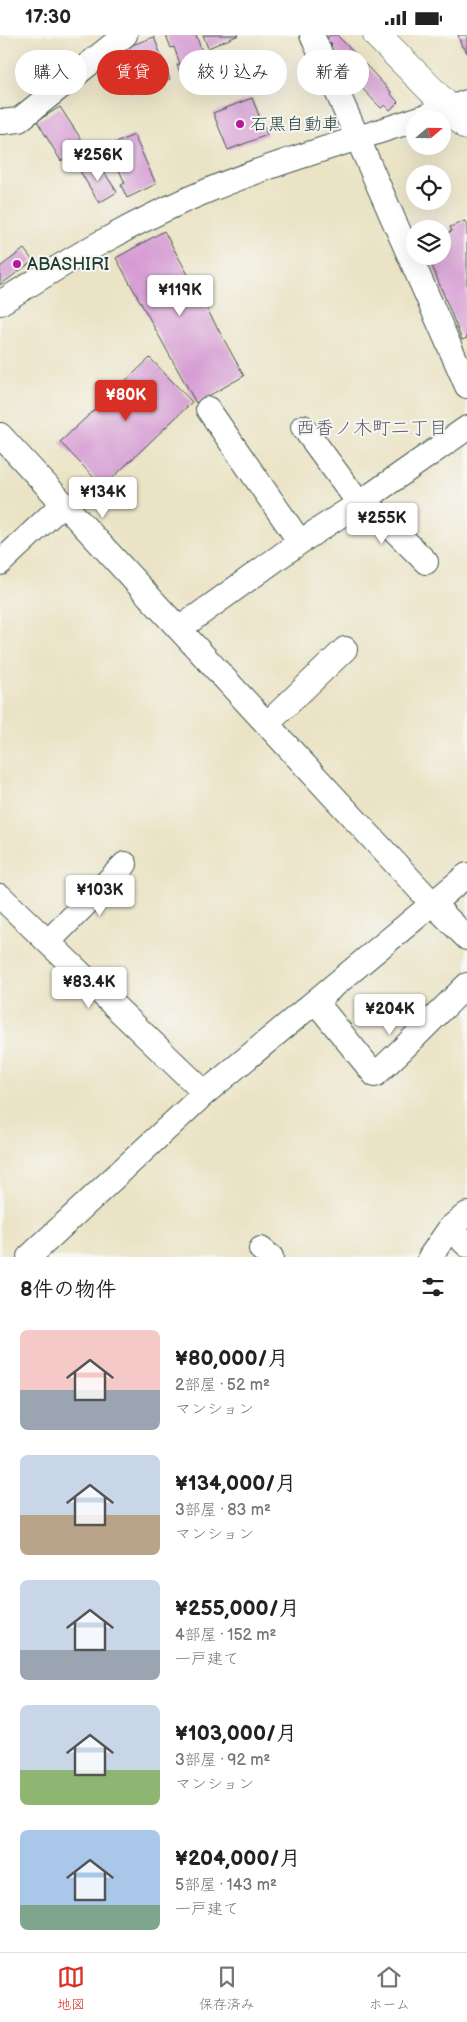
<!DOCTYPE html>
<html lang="ja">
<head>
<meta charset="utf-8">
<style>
  body { margin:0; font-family:"Balsamiq Sans","Klee One",sans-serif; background:#f2f2f2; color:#222; height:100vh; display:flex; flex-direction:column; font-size:19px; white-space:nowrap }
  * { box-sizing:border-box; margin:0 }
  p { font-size:16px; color:#767676 }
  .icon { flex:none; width:28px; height:28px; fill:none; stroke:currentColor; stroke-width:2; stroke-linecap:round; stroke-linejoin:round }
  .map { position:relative; height:1222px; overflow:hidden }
  .drawer { display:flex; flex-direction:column; background:#fff; flex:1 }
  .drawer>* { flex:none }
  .top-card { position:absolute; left:15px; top:15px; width:438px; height:45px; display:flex; gap:10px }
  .needle { width:32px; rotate:70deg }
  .controls { position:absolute; left:406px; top:75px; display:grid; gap:10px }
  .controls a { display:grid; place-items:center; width:45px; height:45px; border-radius:50%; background:#fff; box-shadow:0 5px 20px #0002; font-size:25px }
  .price { position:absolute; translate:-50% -42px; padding:0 11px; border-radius:5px; background:#fff; color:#222; font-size:16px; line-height:32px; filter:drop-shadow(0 1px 2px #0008) }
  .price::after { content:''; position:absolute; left:50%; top:30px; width:15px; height:11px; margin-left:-8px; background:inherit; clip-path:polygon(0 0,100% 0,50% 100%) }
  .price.on { background:#d93025; color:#fff }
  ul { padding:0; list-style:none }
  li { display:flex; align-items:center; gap:15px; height:125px; padding:0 20px }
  li span { display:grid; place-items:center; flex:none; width:140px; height:100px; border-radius:8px; color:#555 }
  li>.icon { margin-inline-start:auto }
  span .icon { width:60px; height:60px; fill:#fffc; stroke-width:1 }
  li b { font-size:21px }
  h2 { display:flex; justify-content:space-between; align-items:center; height:60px; padding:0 20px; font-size:21px }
  .tag { padding:0 18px; border-radius:22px; background:#fff; box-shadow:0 5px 20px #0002; font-size:18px; line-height:45px }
  .tag.on { background:#d93025; color:#fff }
  .status { display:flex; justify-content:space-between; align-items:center; height:35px; padding:0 25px; background:#fff; direction:ltr }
  .status svg { height:14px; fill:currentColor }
  .tabs { display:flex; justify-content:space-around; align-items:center; height:70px; border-top:1px solid #e0e0e0; background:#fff; font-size:14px; color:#767676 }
  .tabs a { display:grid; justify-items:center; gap:2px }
  .tabs .on { color:#d93025 }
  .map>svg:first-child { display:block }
</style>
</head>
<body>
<div class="status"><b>17:30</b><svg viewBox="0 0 49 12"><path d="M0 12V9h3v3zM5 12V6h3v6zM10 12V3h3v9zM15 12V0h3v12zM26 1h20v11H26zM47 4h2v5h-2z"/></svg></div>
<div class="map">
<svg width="467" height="1222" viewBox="0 0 467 1222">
  <rect width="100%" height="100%" fill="#f6f6f2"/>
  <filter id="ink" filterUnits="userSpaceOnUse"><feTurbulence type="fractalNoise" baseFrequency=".02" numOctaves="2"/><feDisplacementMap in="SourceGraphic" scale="10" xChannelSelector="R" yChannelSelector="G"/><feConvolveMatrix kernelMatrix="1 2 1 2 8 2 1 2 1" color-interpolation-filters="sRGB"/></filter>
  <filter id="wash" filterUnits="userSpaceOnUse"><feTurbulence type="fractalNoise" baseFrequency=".0096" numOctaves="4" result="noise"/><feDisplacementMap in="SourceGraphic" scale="20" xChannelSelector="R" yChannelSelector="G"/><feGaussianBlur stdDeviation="1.12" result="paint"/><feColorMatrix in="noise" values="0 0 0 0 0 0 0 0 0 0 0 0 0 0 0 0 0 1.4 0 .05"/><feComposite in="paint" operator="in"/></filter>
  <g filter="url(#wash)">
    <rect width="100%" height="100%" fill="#ebe3c5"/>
    <g id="blocks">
      <path fill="#d69bd3" d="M166 0H196L207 30 181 40 177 30 180 29 174 12 171 13Z
        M203 0H239L208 13Z
        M330 0H337L362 26 350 38 337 24 339 22 329 12 332 10 326 4Z
        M458 0H467V18L464 12H462Z
        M154 2 170 44 130 58 123 41 133 37 124 13Z
        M239 22 248 53 227 61 217 33 224 31 223 29 230 27 229 26Z
        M365 29 391 57 390 58 398 67 390 75 385 70 381 73 351 42Z
        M252 63 267 100 228 115 213 78Z
        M60 72 85 110 61 126 37 86Z
        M134 100 156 149 127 163 121 150 125 148 108 111Z
        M97 126 117 157 99 168 80 136Z
        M465 186 467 191V303L462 305 428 221H442V200L452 196 450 192Z
        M164 196 244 341 196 368 116 223Z
        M24 214 33 226 0 250V232Z
        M150 323 192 367 103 452 60 407Z"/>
    </g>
  </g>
  <g filter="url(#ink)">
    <use href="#blocks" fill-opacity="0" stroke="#3e564a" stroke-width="1"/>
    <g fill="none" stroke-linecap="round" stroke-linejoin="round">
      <defs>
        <path id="minor" d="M312 0 467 351
          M0 86 2 87 19 85 125 0
          M0 268C67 226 135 185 209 155 293 120 382 98 467 67
          M208 374 300 507
          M303 392 359 468
          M0 400 432 868 467 903
          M364 465 426 527
          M0 528 63 469
          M179 594 300 507 364 465 467 393
          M267 689 345 614
          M0 861 205 1058
          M48 907 125 829
          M316 967 375 1040C407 1011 436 980 467 950
          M450 1193 467 1210
          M261 1214 271 1222
          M29 1222 205 1058 467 840
          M430 1222 450 1193 467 1179"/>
        <path id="major" d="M377 0 467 91"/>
      </defs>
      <use href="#minor" stroke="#3e564a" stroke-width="26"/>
      <use href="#major" stroke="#3e564a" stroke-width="29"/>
      <use href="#minor" stroke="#fff" stroke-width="24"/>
      <use href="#major" stroke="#fff" stroke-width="28"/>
    </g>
  </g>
  <g fill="#b5179e" stroke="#f6f6f2" stroke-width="2">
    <circle cx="240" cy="89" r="5"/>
    <circle cx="17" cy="229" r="5"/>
  </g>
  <g text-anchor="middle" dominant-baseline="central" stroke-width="4" stroke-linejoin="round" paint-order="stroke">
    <g font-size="18" fill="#1f3d34" stroke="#f6f6f2" text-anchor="start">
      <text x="250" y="89">石黒自動車</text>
      <text x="27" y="229">ABASHIRI</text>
    </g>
    <g font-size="19" fill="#5f5e6c" stroke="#f6f6f2">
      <text x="372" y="393">西香ノ木町二丁目</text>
    </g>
  </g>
</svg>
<div class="controls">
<a><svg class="needle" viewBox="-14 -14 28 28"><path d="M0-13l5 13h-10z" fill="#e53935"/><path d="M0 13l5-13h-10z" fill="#767676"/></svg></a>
<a><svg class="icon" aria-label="locate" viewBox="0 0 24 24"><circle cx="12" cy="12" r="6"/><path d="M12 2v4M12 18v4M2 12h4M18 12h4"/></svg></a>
<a><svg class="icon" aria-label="layers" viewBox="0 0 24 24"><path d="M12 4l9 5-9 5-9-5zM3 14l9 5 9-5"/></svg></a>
</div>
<b class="price" style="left:98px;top:147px">¥256K</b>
<b class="price" style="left:180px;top:282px">¥119K</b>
<b class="price on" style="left:126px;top:387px">¥80K</b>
<b class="price" style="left:103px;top:484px">¥134K</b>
<b class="price" style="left:382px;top:510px">¥255K</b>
<b class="price" style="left:100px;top:882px">¥103K</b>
<b class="price" style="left:89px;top:974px">¥83.4K</b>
<b class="price" style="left:390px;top:1001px">¥204K</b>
<div class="top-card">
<a class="tag">購入</a>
<a class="tag on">賃貸</a>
<a class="tag">絞り込み</a>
<a class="tag">新着</a>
</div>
</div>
<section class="drawer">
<h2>8件の物件<svg class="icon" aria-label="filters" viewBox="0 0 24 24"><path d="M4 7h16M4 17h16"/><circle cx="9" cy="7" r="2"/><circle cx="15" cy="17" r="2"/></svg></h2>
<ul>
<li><span style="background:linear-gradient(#f6c9c9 60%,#9aa5b1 0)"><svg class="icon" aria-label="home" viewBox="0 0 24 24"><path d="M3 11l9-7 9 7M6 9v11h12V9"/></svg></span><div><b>¥80,000/月</b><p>2部屋 · 52 m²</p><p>マンション</p></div></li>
<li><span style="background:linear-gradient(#c9d6e8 60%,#b9a48a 0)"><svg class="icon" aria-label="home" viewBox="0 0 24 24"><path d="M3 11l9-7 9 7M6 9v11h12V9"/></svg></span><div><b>¥134,000/月</b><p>3部屋 · 83 m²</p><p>マンション</p></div></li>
<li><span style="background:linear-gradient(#c9d6e8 70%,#9aa5b1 0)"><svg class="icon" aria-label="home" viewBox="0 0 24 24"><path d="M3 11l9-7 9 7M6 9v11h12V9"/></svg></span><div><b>¥255,000/月</b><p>4部屋 · 152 m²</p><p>一戸建て</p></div></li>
<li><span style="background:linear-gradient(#c9d6e8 65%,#8fb573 0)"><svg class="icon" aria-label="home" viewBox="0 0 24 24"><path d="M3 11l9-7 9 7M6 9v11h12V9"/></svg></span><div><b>¥103,000/月</b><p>3部屋 · 92 m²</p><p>マンション</p></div></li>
<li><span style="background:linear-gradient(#a9c7e8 75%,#7fa58c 0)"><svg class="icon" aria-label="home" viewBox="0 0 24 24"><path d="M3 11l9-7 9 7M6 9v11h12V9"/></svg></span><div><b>¥204,000/月</b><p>5部屋 · 143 m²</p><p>一戸建て</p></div></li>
</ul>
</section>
<nav class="tabs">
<a class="on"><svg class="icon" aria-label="map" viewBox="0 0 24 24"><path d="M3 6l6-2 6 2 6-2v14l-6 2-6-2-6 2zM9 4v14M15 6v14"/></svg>地図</a>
<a><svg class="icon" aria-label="saved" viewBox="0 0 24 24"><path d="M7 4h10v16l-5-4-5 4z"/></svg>保存済み</a>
<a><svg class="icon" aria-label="home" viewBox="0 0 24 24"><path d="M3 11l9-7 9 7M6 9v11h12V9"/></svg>ホーム</a>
</nav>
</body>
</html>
